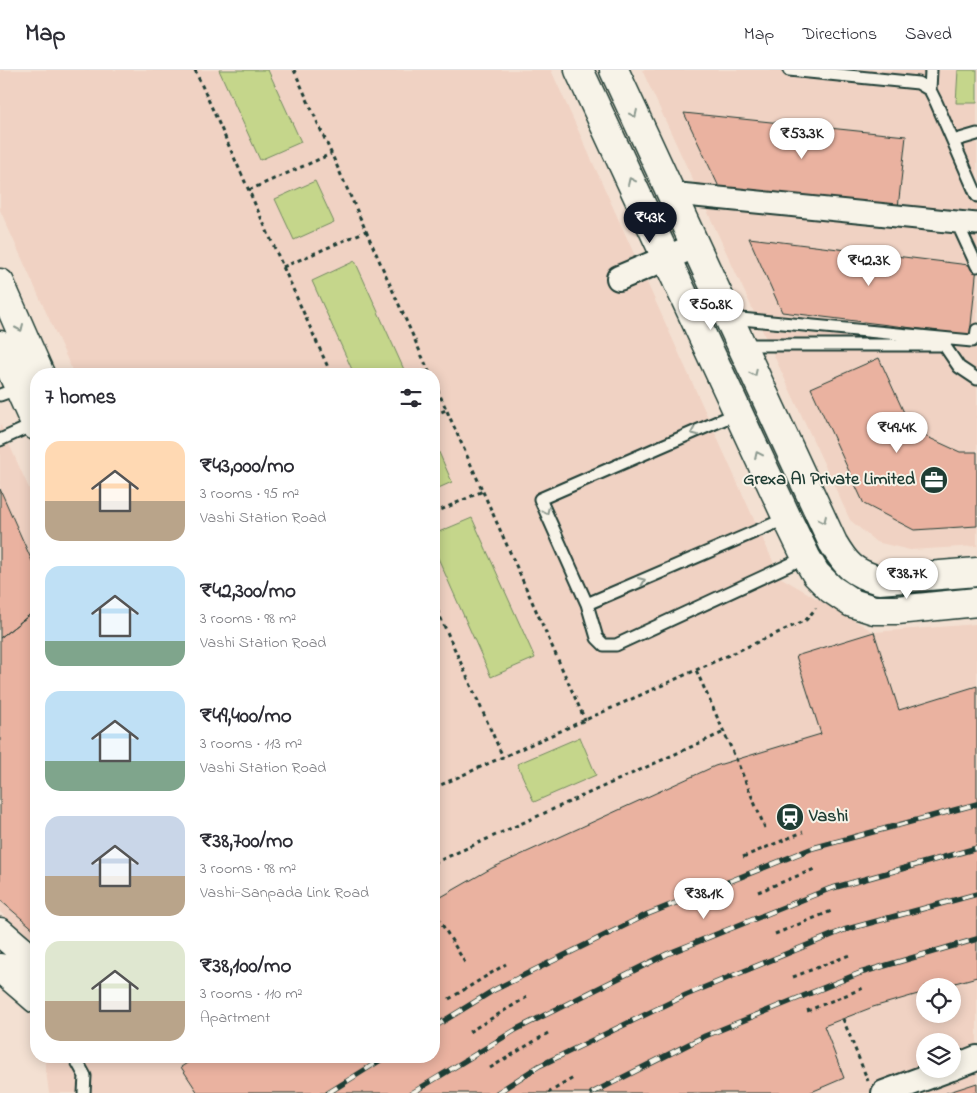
<!DOCTYPE html>
<html lang="en">
<head>
<meta charset="utf-8">
<style>
  body { margin:0; font-family:"Indie Flower",sans-serif; background:#f7f7f7; color:#2b2b33; height:100vh; display:flex; flex-direction:column; font-size:19px; white-space:nowrap }
  * { box-sizing:border-box; margin:0 }
  p { font-size:16px; color:#7c7c81 }
  .icon { flex:none; width:28px; height:28px; fill:none; stroke:currentColor; stroke-width:2; stroke-linecap:round; stroke-linejoin:round }
  .map { position:relative; flex:1; overflow:hidden }
  .panel { position:absolute; left:30px; top:298px; width:410px; height:695px; display:flex; flex-direction:column; background:#fff; border-radius:20px; box-shadow:0 2px 12px #0003 }
  .panel>* { flex:none }
  .buttons { position:absolute; left:916px; top:908px; display:grid; gap:10px }
  .buttons a { display:grid; place-items:center; width:45px; height:45px; border-radius:50%; background:#fff; box-shadow:0 2px 12px #0003; font-size:25px }
  .price { position:absolute; translate:-50% -42px; padding:0 11px; border-radius:18px; background:#fff; color:#222; font-size:16px; line-height:32px; filter:drop-shadow(0 1px 2px #0008) }
  .price::after { content:''; position:absolute; left:50%; top:30px; width:15px; height:11px; margin-left:-8px; background:inherit; clip-path:polygon(0 0,100% 0,50% 100%) }
  .price.on { background:#111827; color:#fff }
  ul { padding:0; list-style:none }
  li { display:flex; align-items:center; gap:15px; height:125px; padding:0 15px }
  li span { display:grid; place-items:center; flex:none; width:140px; height:100px; border-radius:15px; color:#555 }
  li>.icon { margin-inline-start:auto }
  span .icon { width:60px; height:60px; fill:#fffc; stroke-width:1 }
  li b { font-size:21px }
  h2 { display:flex; justify-content:space-between; align-items:center; height:60px; padding:0 15px; font-size:21px }
  header { display:flex; align-items:center; gap:30px; box-sizing:border-box; height:70px; padding:0 25px; background:#fff; border-bottom:1px solid #e1e1e2 }
  header strong { font-size:24px }
  nav { display:flex; gap:28px; margin-inline-start:auto; font-size:18px }
  .map>svg:first-child { display:block }
</style>
</head>
<body>
<header>
<strong>Map</strong>
<nav><a>Map</a><a>Directions</a><a>Saved</a></nav>
</header>
<div class="map">
<svg width="977" height="1023" viewBox="0 0 977 1023">
  <rect width="100%" height="100%" fill="#f3e0d2"/>
  <filter id="ink" filterUnits="userSpaceOnUse"><feTurbulence type="fractalNoise" baseFrequency=".02" numOctaves="2"/><feDisplacementMap in="SourceGraphic" scale="10" xChannelSelector="R" yChannelSelector="G"/><feConvolveMatrix kernelMatrix="1 2 1 2 8 2 1 2 1" color-interpolation-filters="sRGB"/></filter>
  <g filter="url(#ink)">
    <path fill="#f0d2c3" fill-rule="evenodd" d="M0 0H551L780 507 874 562 977 554V1023H49L44 986H434V304H74L0 140ZM925 916H952V944H925ZM925 971H952V999H925Z
      M642 0H977V476L910 480 876 472 850 450Z
      M0 354 36 434V872L0 842Z"/>
    <path fill="#c5d68b" stroke="#728a60" d="M219 0H268L301 72 260 90Z
      M958 0H977V33H956Z
      M315 111 334 152 294 170 275 129Z
      M355 191 406 304H354L312 211Z
      M434 371 452 412 434 420Z
      M472 448 535 588 491 607 434 479V464Z
      M580 667 596 705 534 732 517 694Z"/>
    <path fill="#eab2a0" stroke="#1f3d34" d="M684 43 906 66 898 138 719 117Z
      M749 168 977 196 970 265 782 242Z
      M879 288 912 360 960 382H977V456L914 460 864 434 811 318Z
      M0 419 36 500V540L0 568Z
      M36 540V861L0 830V568Z
      M874 562 899 640 977 616V907L944 916H925V922L873 937 824 956 844 1008 809 1023H198L181 997 198 986H434V831L492 798 715 696 821 664 796 586Z
      M977 1013V1023H946Z"/>
    <g fill="none" stroke-linecap="round" stroke-linejoin="round">
      <defs>
        <path id="lane" d="M789 0 918 13 930 20 936 32 977 126
          M930 20 931 0
          M953 71 977 64
          M670 118 977 149
          M675 129 977 159
          M959 157 977 196
          M730 248 972 271 976 267 977 260
          M743 275H944L959 297 977 309
          M0 325 19 318
          M738 343 540 429 587 534 787 448
          M0 370 35 354
          M587 534 597 568 604 575H616L806 487
          M74 986 85 1006 84 1023"/>
        <path id="street" d="M619 208 695 176
          M952 998 977 988
          M884 1023 949 999"/>
        <path id="secondary" d="M579 0 787 448 806 487 816 504 831 519 852 533 874 540H897L977 532
          M614 0 833 473C846 495 853 503 879 510L977 502
          M0 213 40 304
          M0 275 36 356
          M0 862 36 893
          M0 898 36 929"/>
      </defs>
      <use href="#lane" stroke="#1f3d34" stroke-width="15"/>
      <use href="#street" stroke="#1f3d34" stroke-width="28"/>
      <use href="#secondary" stroke="#1f3d34" stroke-width="31"/>
      <path stroke="#1f3d34" stroke-width="3" stroke-dasharray="4 4" stroke-linecap="butt" d="M195 0 331 304
        M294 0 430 304
        M249 120 331 84
        M283 197 366 161
        M434 312 585 650
        M434 345 446 340
        M434 443 483 421
        M434 533 503 687
        M696 600 806 550 816 538
        M434 718 696 600 736 689 765 758
        M743 787 803 762
        M434 793 724 662
        M758 822 817 798
        M434 841 467 896
        M775 864 834 840
        M793 907 852 884
        M449 929 506 894
        M807 941 866 917
        M843 949 868 1011
        M469 962 527 927
        M490 998 548 963
        M548 1023 575 1007"/>
      <use href="#lane" stroke="#f7f3e8" stroke-width="11"/>
      <use href="#street" stroke="#f7f3e8" stroke-width="24"/>
      <use href="#secondary" stroke="#f7f3e8" stroke-width="28"/>
      <defs>
        <path id="rail" d="M434 957 494 920 648 844 813 778 977 734
          M328 1023 387 986
          M412 1023 517 959 667 884 829 819 977 778
          M497 1023 539 996 686 925 844 860 977 824
          M592 1023 705 966 860 903 977 869"/>
      </defs>
      <use href="#rail" stroke="#1f3d34" stroke-width="5.5"/>
      <use href="#rail" stroke="#f7f3e8" stroke-width="4" stroke-dasharray="11" stroke-linecap="butt"/>
    </g>
    <defs><path id="oneway-chevron" d="M-2-3.5L2.5 0L-2 3.5" fill="none" stroke-width="1.6" stroke-linecap="round" stroke-linejoin="round" transform="scale(1.25)"/></defs>
    <g stroke="#8b988e">
      <use href="#oneway-chevron" transform="translate(634 44) rotate(65)"/>
      <use href="#oneway-chevron" transform="translate(631 111) rotate(-115)"/>
      <use href="#oneway-chevron" transform="translate(20 258) rotate(66)"/>
      <use href="#oneway-chevron" transform="translate(754 303) rotate(65)"/>
      <use href="#oneway-chevron" transform="translate(694 362) rotate(157)"/>
      <use href="#oneway-chevron" transform="translate(758 385) rotate(-115)"/>
      <use href="#oneway-chevron" transform="translate(546 441) rotate(66)"/>
      <use href="#oneway-chevron" transform="translate(823 450) rotate(65)"/>
      <use href="#oneway-chevron" transform="translate(642 511) rotate(-23)"/>
    </g>
  </g>
  <defs>
    <symbol id="office-disc" viewBox="-11 -11 22 22"><circle r="9.5" fill="#1f3d34" stroke="#f7f3e8"/><path d="M-6-3h4V-5.5h4V-3h4V5H-6ZM-1-4.5V-3h2v-1.5ZM-6 0V1H6V0Z" fill="#fff"/></symbol>
    <symbol id="station-disc" viewBox="-11 -11 22 22"><circle r="9.5" fill="#1f3d34" stroke="#f7f3e8"/><path d="M-3-6H3Q5-6 5-4V2Q5 4 3 4L4.5 6H3L1.5 4h-3L-3 6H-4.5L-3 4Q-5 4-5 2V-4Q-5-6-3-6ZM-3.5-4v3h7v-3ZM-3.5 1v1.5H-2V1ZM2 1v1.5H3.5V1Z" fill="#fff"/></symbol>
  </defs>
  <g fill-rule="evenodd">
    <use href="#office-disc" x="918" y="394" width="32" height="32"/>
    <use href="#station-disc" x="774" y="731" width="32" height="32"/>
  </g>
  <g text-anchor="middle" dominant-baseline="central" stroke-width="4" stroke-linejoin="round" paint-order="stroke">
    <g font-size="18" font-weight="bold" fill="#1f3d34" stroke="#f7f3e8" text-anchor="end">
      <text x="915" y="410">Grexa AI Private Limited</text>
      <text x="809" y="747" text-anchor="start">Vashi</text>
    </g>
  </g>
</svg>
<div class="buttons">
<a><svg class="icon" aria-label="locate" viewBox="0 0 24 24"><circle cx="12" cy="12" r="6"/><path d="M12 2v4M12 18v4M2 12h4M18 12h4"/></svg></a>
<a><svg class="icon" aria-label="layers" viewBox="0 0 24 24"><path d="M12 4l9 5-9 5-9-5zM3 14l9 5 9-5"/></svg></a>
</div>
<b class="price" style="left:802px;top:90px">₹53.3K</b>
<b class="price on" style="left:650px;top:174px">₹43K</b>
<b class="price" style="left:869px;top:217px">₹42.3K</b>
<b class="price" style="left:711px;top:261px">₹50.8K</b>
<b class="price" style="left:897px;top:384px">₹49.4K</b>
<b class="price" style="left:907px;top:530px">₹38.7K</b>
<b class="price" style="left:704px;top:850px">₹38.1K</b>
<section class="panel">
<h2>7 homes<svg class="icon" aria-label="filters" viewBox="0 0 24 24"><path d="M4 7h16M4 17h16"/><circle cx="9" cy="7" r="2"/><circle cx="15" cy="17" r="2"/></svg></h2>
<ul>
<li><span style="background:linear-gradient(#ffd9b3 60%,#b9a48a 0)"><svg class="icon" aria-label="home" viewBox="0 0 24 24"><path d="M3 11l9-7 9 7M6 9v11h12V9"/></svg></span><div><b>₹43,000/mo</b><p>3 rooms · 95 m²</p><p>Vashi Station Road</p></div></li>
<li><span style="background:linear-gradient(#bfe0f5 75%,#7fa58c 0)"><svg class="icon" aria-label="home" viewBox="0 0 24 24"><path d="M3 11l9-7 9 7M6 9v11h12V9"/></svg></span><div><b>₹42,300/mo</b><p>3 rooms · 98 m²</p><p>Vashi Station Road</p></div></li>
<li><span style="background:linear-gradient(#bfe0f5 70%,#7fa58c 0)"><svg class="icon" aria-label="home" viewBox="0 0 24 24"><path d="M3 11l9-7 9 7M6 9v11h12V9"/></svg></span><div><b>₹49,400/mo</b><p>3 rooms · 113 m²</p><p>Vashi Station Road</p></div></li>
<li><span style="background:linear-gradient(#c9d6e8 60%,#b9a48a 0)"><svg class="icon" aria-label="home" viewBox="0 0 24 24"><path d="M3 11l9-7 9 7M6 9v11h12V9"/></svg></span><div><b>₹38,700/mo</b><p>3 rooms · 98 m²</p><p>Vashi-Sanpada Link Road</p></div></li>
<li><span style="background:linear-gradient(#dfe7d0 60%,#b9a48a 0)"><svg class="icon" aria-label="home" viewBox="0 0 24 24"><path d="M3 11l9-7 9 7M6 9v11h12V9"/></svg></span><div><b>₹38,100/mo</b><p>3 rooms · 110 m²</p><p>Apartment</p></div></li>
</ul>
</section>
</div>
</body>
</html>
